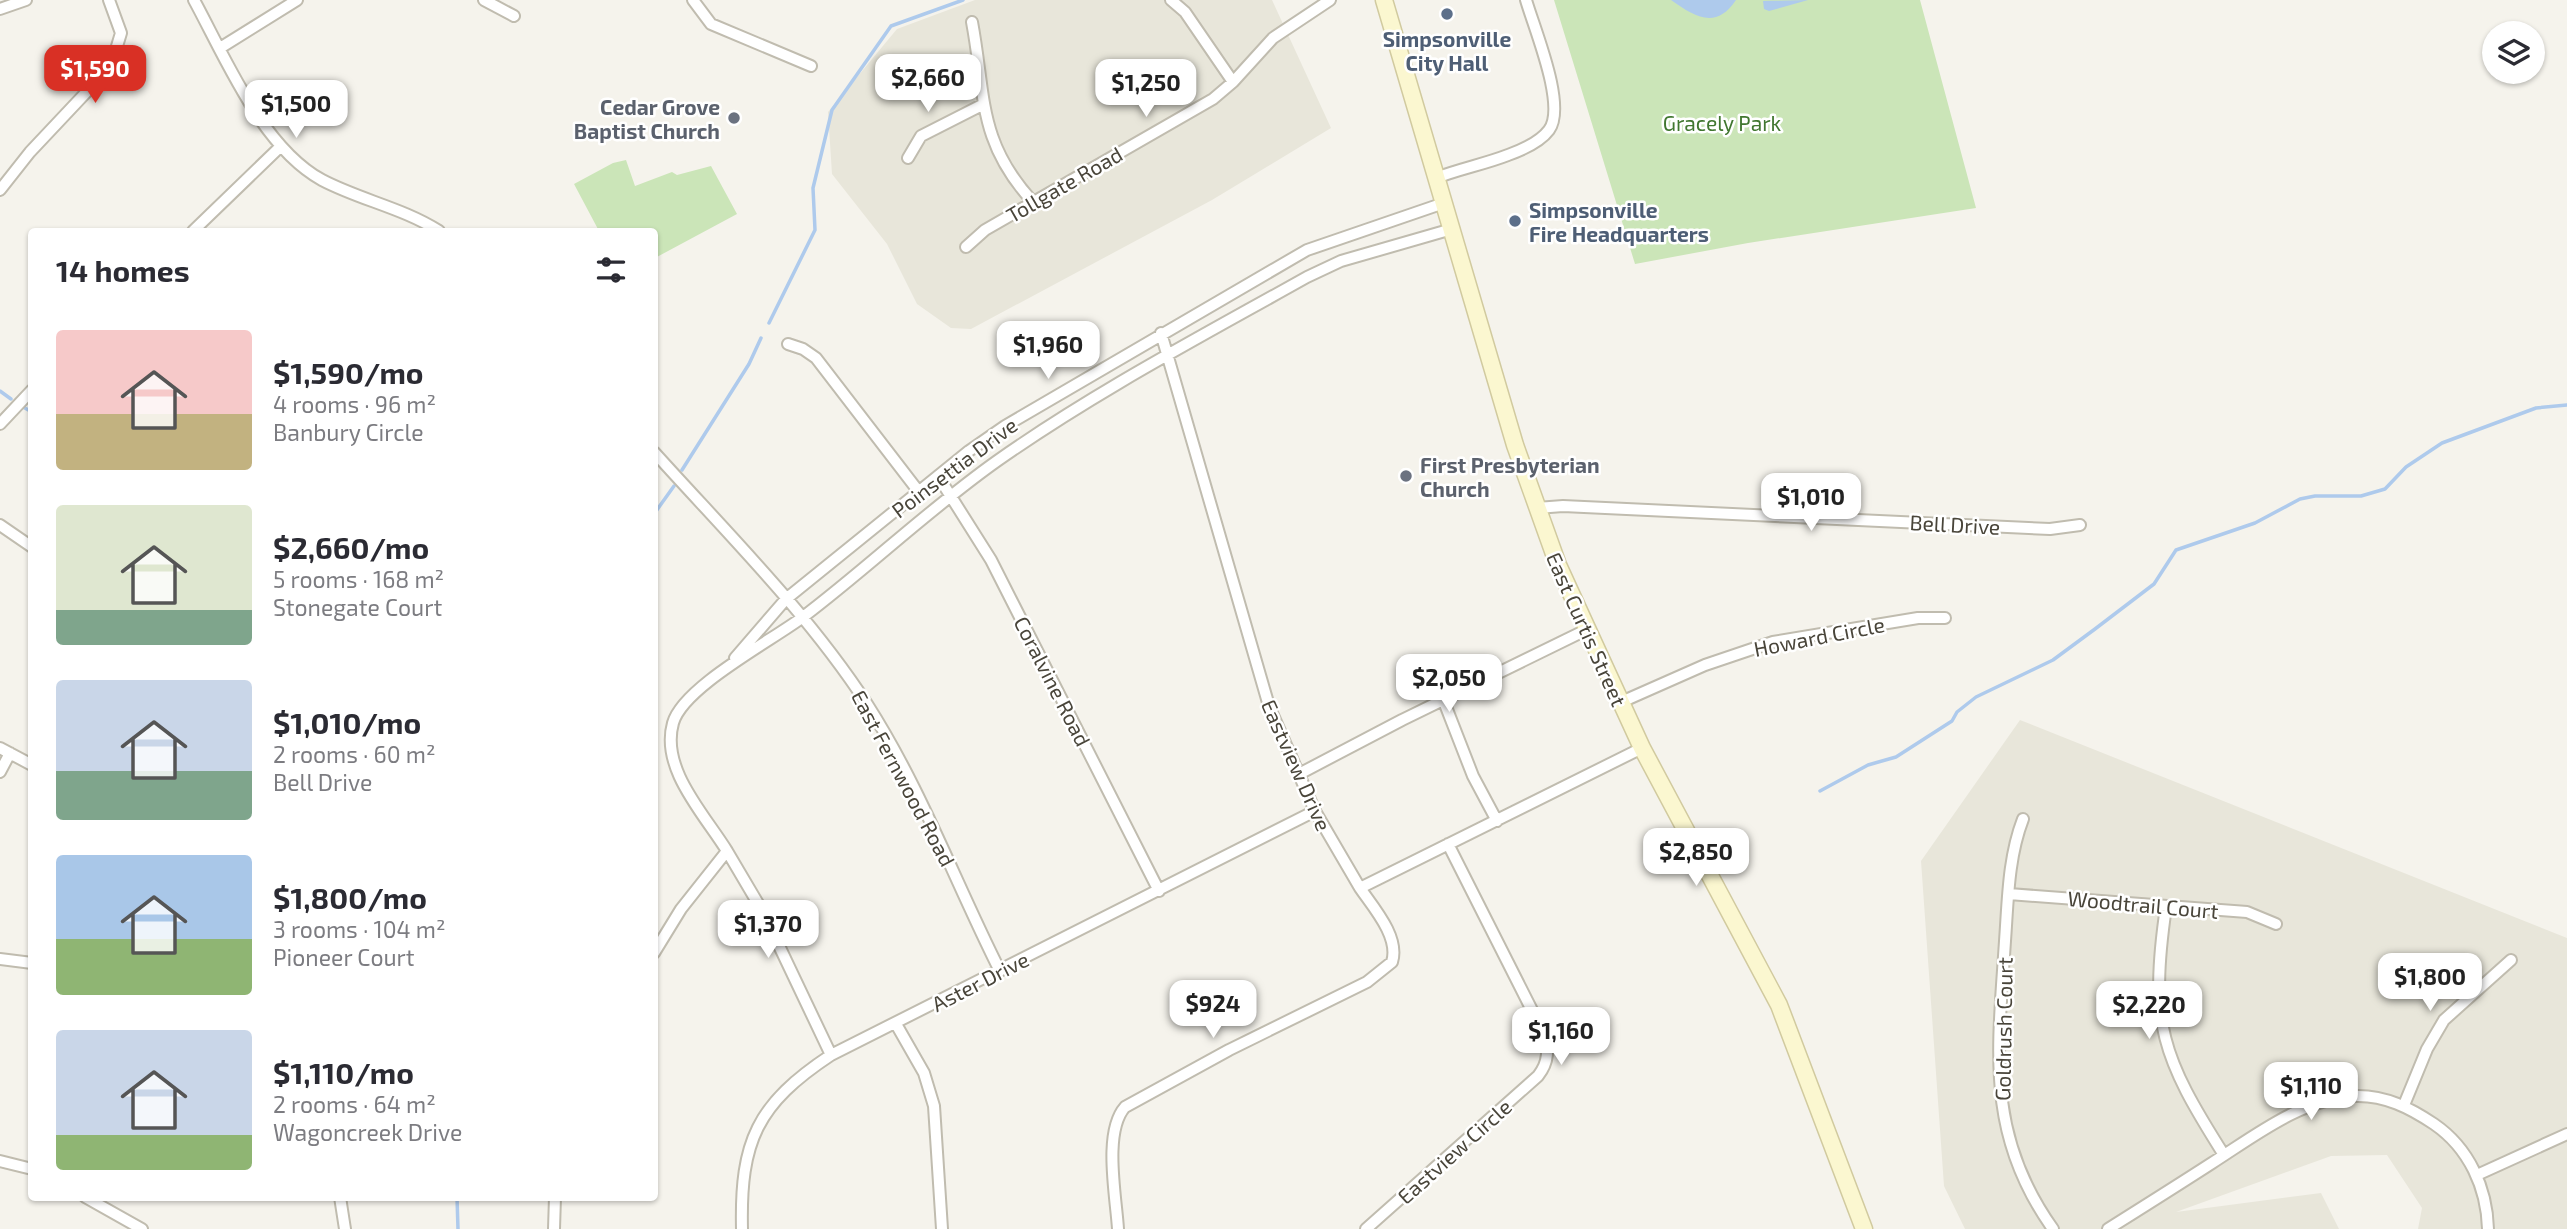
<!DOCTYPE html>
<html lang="en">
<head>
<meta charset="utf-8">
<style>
  body { margin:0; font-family:"Exo 2",sans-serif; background:#f7f7f7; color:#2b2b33; height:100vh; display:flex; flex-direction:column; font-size:26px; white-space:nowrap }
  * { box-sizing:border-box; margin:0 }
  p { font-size:23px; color:#7c7c81 }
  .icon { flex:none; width:38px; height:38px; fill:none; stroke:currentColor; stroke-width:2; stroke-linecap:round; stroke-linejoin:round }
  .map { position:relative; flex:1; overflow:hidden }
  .details { position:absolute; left:28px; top:228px; width:630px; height:973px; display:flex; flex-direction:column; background:#fff; border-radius:7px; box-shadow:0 2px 5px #0004 }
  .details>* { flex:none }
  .tools { position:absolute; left:2482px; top:21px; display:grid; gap:14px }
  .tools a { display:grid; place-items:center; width:63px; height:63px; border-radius:50%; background:#fff; box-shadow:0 2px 5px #0004; font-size:35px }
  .price { position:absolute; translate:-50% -60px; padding:0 16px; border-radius:14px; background:#fff; color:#222; font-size:23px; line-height:46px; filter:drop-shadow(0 2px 4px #0008) }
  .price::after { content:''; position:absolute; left:50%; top:42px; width:21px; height:16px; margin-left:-10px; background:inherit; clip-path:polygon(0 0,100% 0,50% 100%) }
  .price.current { background:#d93025; color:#fff }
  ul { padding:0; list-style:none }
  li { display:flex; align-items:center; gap:21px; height:175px; padding:0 28px }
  li span { display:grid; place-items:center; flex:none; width:196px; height:140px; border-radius:7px; color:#555 }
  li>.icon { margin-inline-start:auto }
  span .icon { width:84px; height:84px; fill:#fffc; stroke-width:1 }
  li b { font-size:30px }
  h2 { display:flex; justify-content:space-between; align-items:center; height:84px; padding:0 28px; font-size:30px }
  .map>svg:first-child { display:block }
</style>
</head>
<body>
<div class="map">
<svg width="2567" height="1229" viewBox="0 0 2567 1229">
  <rect width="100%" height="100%" fill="#f5f3ec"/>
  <path fill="#e8e6da" d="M975 0H1272L1331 128 1212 200 971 329 951 328 917 304 887 244 832 174 828 112 897 29Z
    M2020 720 2567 938V1229H2418L2422 1208 2387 1155 2331 1156 2176 1212 2321 1193 2339 1229H1965L1944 1186 1921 861Z"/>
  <path fill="#cbe5b8" d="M1554 0H1920L1976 208 1748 243 1635 264Z
    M626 160 635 186 672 172 677 175 711 166 737 214 655 258 654 231H599L574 184 613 163Z"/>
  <path fill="#aecaec" d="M1671 0H1736C1716 30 1695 17 1671 0Z
    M1808 0 1769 11 1764 9 1763 1Z"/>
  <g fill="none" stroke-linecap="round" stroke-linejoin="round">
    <path stroke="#aecaec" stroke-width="3.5" d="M769 323 815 230 813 188 832 110 891 26 963 0
      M0 391 11 399
      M23 407 32 412
      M682 470 749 364 761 338
      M654 514 674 486
      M1820 791 1868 765 1896 757 1952 721 1957 712 1976 697 2053 660 2095 629 2154 584 2176 550 2255 523 2300 499 2315 496H2361L2385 489 2406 467 2442 443 2536 408 2567 405
      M457 1197 458 1229"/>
    <defs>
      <path id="street" d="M194 0C226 59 262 147 322 180 360 200 403 208 439 231
        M484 0 514 16
        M693 0 711 24 811 66
        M1171 0 1185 12 1233 82
        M0 9 26 0
        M972 22C986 96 977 141 1033 202
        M220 48 297 0
        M908 158 921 136 982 105
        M1436 178C1459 169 1485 164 1508 155 1522 150 1540 142 1549 130 1567 106 1534 28 1526 0
        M0 190 30 152 111 66 121 33 109 0
        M193 231 280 147
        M966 247 985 230 1213 99 1233 82 1273 38 1330 0
        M1161 333 1269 706 1315 811 1360 888 1642 748
        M788 344 803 349 816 358 919 492
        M0 424 32 390
        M654 452C727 533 807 612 867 704 921 788 955 882 1000 971
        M938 476 991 560 1159 891
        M1537 508 1563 506 2050 529 2080 525
        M0 525 32 547
        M735 658 786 599 969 451 1005 426 1307 250 1444 203
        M1443 699 1473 776 1497 821
        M1619 703 1705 665 1773 642 1918 618H1945
        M0 748 32 765
        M0 772 10 753
        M1299 774 1402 720 1586 630
        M2023 819C2008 858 2008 900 2005 941 1998 1050 1985 1134 2053 1229
        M727 851 763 912 831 1055
        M2009 894 2247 912 2276 924
        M2166 907C2149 1024 2162 1057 2224 1155
        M654 953 681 909 727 851C705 815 660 769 673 723 683 687 771 641 803 617 869 567 929 509 997 461 1095 392 1202 336 1307 277L1341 261 1452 229
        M0 959 32 963
        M896 1024 924 1073 934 1106 942 1229
        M2404 1105 2427 1049 2444 1020 2511 960
        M0 1161 32 1169
        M2477 1175 2567 1134
        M85 1197 142 1229
        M340 1197 345 1229
        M554 1229 555 1197
        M742 1229C740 1141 757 1104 831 1055L1315 811
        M1118 1229C1116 1196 1103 1132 1125 1107L1229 1050 1367 982 1392 962C1400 937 1373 907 1360 888
        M1366 1229 1538 1076C1549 1062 1549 1049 1543 1032L1448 844
        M2108 1229C2143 1207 2178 1185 2212 1163 2256 1135 2301 1099 2355 1096 2385 1095 2410 1108 2434 1124 2469 1148 2487 1188 2488 1229"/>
      <path id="secondary" d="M1384 0 1515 445 1558 565 1642 748 1779 1005 1864 1229"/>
    </defs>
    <use href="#street" stroke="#c0bcaf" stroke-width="14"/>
    <use href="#secondary" stroke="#d1ca9f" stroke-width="19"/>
    <use href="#street" stroke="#fff" stroke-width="10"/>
    <use href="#secondary" stroke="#fbf7d0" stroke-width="16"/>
  </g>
  <g fill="#5c6f8a" stroke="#fff" stroke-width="2.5">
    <circle cx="1447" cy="14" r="7"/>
    <circle cx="1515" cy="221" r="7"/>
  </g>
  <g fill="#6b7280" stroke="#fff" stroke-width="2.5">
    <circle cx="734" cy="118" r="7"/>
    <circle cx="1406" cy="476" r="7"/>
  </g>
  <g text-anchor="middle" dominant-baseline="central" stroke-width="5" stroke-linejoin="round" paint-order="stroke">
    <g font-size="21" font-weight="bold" fill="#4e5e75" stroke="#fff">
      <text x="1447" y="38">Simpsonville<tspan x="1447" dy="24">City Hall</tspan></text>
      <text x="1529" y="209" text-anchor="start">Simpsonville<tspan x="1529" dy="24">Fire Headquarters</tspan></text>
    </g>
    <g font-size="21" font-weight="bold" fill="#5b616d" stroke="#fff" text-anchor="end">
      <text x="720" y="106">Cedar Grove<tspan x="720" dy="24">Baptist Church</tspan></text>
      <text x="1420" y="464" text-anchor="start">First Presbyterian<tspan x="1420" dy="24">Church</tspan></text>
    </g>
    <g font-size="21" fill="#417730" stroke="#fff">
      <text x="1722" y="122">Gracely Park</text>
    </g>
    <g font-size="21" fill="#49453a" stroke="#fff">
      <text transform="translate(1064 184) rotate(-30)">Tollgate Road</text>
      <text transform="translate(954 467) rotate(-37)">Poinsettia Drive</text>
      <text transform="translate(1955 524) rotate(3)">Bell Drive</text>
      <text transform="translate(1587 629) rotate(66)">East Curtis Street</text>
      <text transform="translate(1819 636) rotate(-11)">Howard Circle</text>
      <text transform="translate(1053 681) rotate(63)">Coralvine Road</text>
      <text transform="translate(1297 765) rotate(66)">Eastview Drive</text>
      <text transform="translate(904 778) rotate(62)">East Fernwood Road</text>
      <text transform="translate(2143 904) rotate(5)">Woodtrail Court</text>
      <text transform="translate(980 981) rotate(-27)">Aster Drive</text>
      <text transform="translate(2003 1029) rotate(-89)">Goldrush Court</text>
      <text transform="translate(1454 1151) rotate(-42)">Eastview Circle</text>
    </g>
  </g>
</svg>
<div class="tools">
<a><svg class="icon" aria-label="layers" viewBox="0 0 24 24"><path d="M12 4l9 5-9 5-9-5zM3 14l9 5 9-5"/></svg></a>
</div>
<b class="price current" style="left:95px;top:105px">$1,590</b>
<b class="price" style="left:928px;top:114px">$2,660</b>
<b class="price" style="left:1146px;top:119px">$1,250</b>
<b class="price" style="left:296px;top:140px">$1,500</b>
<b class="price" style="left:1048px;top:381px">$1,960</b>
<b class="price" style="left:1811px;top:533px">$1,010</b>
<b class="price" style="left:1449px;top:714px">$2,050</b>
<b class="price" style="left:1696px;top:888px">$2,850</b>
<b class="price" style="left:768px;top:960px">$1,370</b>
<b class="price" style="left:2430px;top:1013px">$1,800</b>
<b class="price" style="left:1213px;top:1040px">$924</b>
<b class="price" style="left:2149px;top:1041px">$2,220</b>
<b class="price" style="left:1561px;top:1067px">$1,160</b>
<b class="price" style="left:2311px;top:1122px">$1,110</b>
<section class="details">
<h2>14 homes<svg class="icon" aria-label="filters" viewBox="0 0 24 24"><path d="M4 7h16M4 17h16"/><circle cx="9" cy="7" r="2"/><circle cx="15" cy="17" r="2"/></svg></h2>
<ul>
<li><span style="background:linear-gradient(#f6c9c9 60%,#c2b280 0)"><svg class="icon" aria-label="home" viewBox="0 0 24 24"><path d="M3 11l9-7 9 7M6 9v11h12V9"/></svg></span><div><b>$1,590/mo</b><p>4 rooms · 96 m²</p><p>Banbury Circle</p></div></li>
<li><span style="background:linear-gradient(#dfe7d0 75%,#7fa58c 0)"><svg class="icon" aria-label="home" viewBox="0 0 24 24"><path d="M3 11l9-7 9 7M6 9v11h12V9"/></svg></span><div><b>$2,660/mo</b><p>5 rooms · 168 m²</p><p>Stonegate Court</p></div></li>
<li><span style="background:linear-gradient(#c9d6e8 65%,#7fa58c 0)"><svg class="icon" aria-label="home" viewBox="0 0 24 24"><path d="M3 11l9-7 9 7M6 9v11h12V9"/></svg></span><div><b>$1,010/mo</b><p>2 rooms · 60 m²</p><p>Bell Drive</p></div></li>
<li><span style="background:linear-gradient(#a9c7e8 60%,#8fb573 0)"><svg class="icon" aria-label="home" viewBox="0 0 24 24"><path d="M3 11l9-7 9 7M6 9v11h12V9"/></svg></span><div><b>$1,800/mo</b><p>3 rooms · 104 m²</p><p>Pioneer Court</p></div></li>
<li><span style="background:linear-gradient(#c9d6e8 75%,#8fb573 0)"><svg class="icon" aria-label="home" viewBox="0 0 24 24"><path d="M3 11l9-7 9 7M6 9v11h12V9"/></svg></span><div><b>$1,110/mo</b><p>2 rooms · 64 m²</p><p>Wagoncreek Drive</p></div></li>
</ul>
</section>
</div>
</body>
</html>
